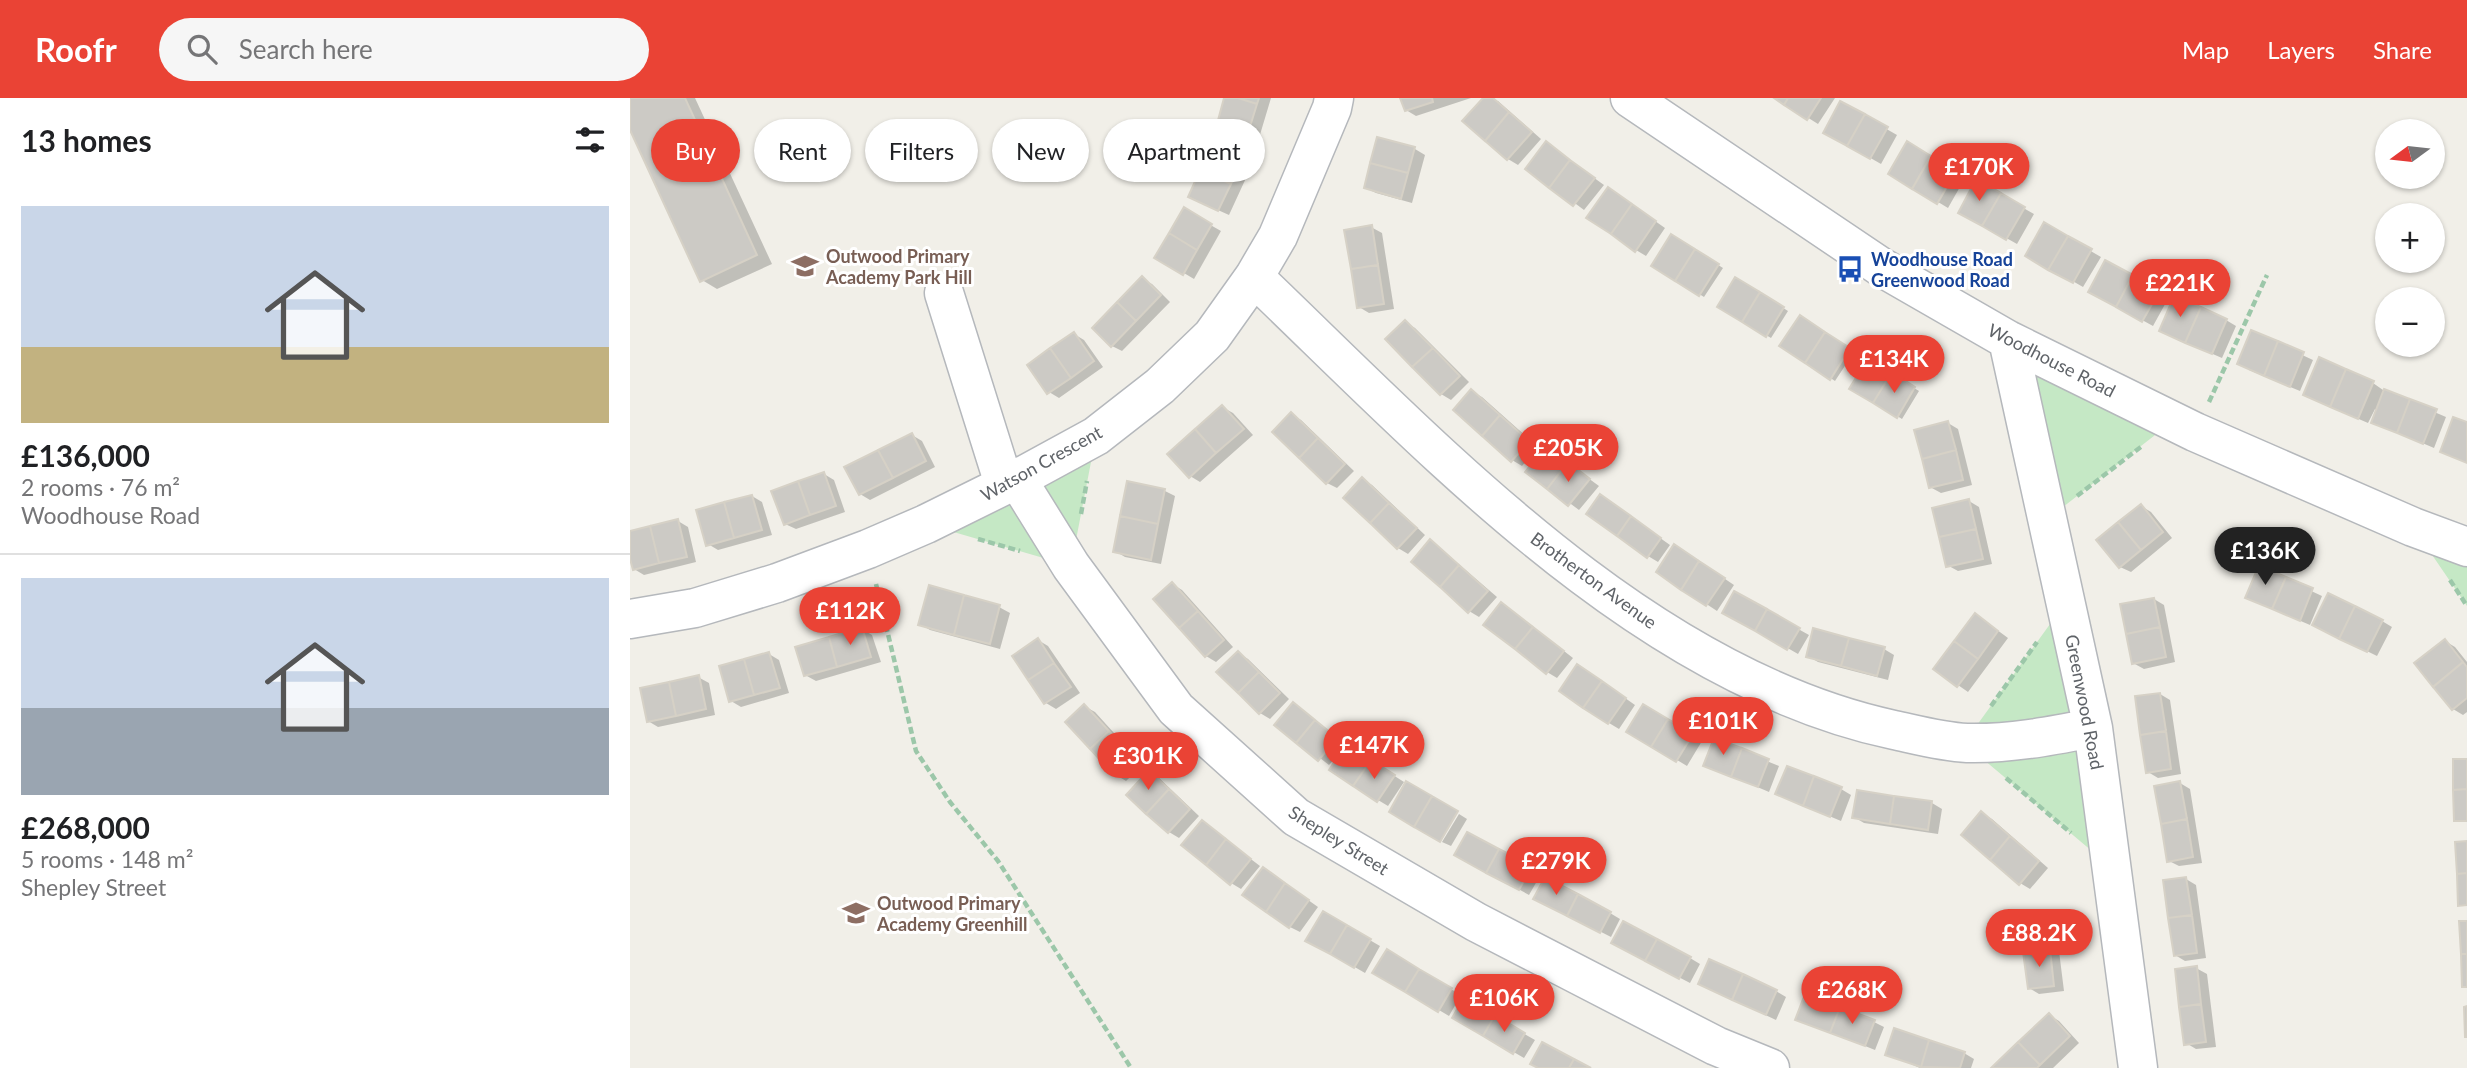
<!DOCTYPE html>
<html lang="en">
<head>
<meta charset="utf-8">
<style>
  body { margin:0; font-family:Lato,sans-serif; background:#f6f6f6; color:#202124; height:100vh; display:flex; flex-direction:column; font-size:26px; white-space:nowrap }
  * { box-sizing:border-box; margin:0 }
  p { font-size:23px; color:#757577 }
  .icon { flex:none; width:38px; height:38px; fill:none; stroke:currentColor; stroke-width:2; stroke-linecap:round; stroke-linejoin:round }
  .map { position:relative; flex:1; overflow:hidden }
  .details { display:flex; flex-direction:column; background:#fff; width:630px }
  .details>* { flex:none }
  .top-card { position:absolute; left:21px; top:21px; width:665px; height:63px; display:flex; gap:14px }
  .needle { width:46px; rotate:255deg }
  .controls { position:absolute; left:1745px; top:21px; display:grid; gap:14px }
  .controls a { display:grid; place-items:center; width:70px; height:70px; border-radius:50%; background:#fff; box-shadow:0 2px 5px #0004; font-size:35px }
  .price { position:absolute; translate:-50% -60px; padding:0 16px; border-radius:24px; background:#ea4335; color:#fff; font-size:23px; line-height:46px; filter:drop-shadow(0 2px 4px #0008) }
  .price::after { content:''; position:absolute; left:50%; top:42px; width:21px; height:16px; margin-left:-10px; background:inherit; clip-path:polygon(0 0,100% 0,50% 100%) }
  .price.current { background:#222; color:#fff }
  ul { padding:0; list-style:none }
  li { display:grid; align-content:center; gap:14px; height:371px; padding:0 21px }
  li+li { border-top:2px solid #e0e0e0 }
  li span { display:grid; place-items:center; height:217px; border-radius:0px; color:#555 }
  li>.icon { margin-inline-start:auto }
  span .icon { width:126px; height:126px; fill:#fffc; stroke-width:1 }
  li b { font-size:30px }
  h2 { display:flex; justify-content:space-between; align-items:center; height:84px; padding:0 21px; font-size:30px }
  .pill { padding:0 24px; border-radius:32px; background:#fff; box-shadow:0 2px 5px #0004; font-size:24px; line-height:63px }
  .pill.current { background:#ea4335; color:#fff }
  header { display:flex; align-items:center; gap:42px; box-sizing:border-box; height:98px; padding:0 35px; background:#ea4335; color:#fff }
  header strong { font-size:33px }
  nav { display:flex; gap:38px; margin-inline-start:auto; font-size:24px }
  .search { width:490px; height:63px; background:#f6f6f6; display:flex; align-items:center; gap:18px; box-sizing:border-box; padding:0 24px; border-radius:38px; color:#757577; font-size:26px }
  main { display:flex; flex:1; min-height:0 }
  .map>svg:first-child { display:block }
</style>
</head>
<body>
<header>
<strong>Roofr</strong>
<div class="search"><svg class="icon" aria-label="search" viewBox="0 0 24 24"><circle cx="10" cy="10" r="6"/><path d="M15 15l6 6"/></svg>Search here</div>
<nav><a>Map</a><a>Layers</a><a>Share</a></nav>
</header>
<main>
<section class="details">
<h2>13 homes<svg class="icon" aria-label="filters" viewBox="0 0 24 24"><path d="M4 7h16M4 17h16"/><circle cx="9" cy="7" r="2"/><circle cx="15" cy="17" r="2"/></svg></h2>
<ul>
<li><span style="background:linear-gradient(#c9d6e8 65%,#c2b280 0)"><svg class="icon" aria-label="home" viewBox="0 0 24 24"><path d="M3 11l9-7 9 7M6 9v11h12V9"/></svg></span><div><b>£136,000</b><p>2 rooms · 76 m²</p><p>Woodhouse Road</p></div></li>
<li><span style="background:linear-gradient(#c9d6e8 60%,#9aa5b1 0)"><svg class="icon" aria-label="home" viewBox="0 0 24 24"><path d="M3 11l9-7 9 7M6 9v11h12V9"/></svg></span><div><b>£268,000</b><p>5 rooms · 148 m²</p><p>Shepley Street</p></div></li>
</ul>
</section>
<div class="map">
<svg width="1837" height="970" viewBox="0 0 1837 970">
  <rect width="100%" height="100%" fill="#f1efe8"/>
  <path fill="#c5e8c5" d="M1378 242 1543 323 1419 420Z
    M466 338 441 468 296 426Z
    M1783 429 1837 449V508Z
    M1436 504 1482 770 1334 645Z"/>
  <path fill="#0003" d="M0 0H65L142 166 87 191 72 182 0 28Z
    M596 0H641L629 40 599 31 589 25Z
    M772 0H841L786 18 776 12Z
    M855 0 868 3 911 41 888 67 878 61 835 23Z
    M1147 0H1205L1188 26Z
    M1211 5 1267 37 1251 66 1195 34Z
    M749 41 785 51 795 57 782 105 746 95 736 90Z
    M917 46 974 87 954 112 898 70Z
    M1277 46 1335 80 1318 110 1260 75Z
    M612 61 622 67 599 117 570 104Z
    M1347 84 1404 116 1387 146 1330 114Z
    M988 97 1035 130 1016 158 1006 152Z
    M554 112 591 133 564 181 527 159Z
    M1414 126 1471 159 1453 189 1397 157Z
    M741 129 752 135 764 211 739 215 729 209Z
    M1052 144 1093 170 1074 199 1023 167Z
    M1476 165 1539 199 1523 228 1461 194Z
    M512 181 522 186 540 204 492 253 482 248Z
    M1106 181 1158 213 1141 240 1089 209Z
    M1170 220 1224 254 1205 283 1152 248Z
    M1596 222 1606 228 1592 260 1541 238Z
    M775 224 785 230 839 284 821 302 811 296Z
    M1622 234 1683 262 1670 293 1619 272Z
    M444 236 454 242 473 269 429 300 419 294Z
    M1238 262 1289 293 1272 321 1222 290Z
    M1743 285 1753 292 1816 319 1804 350 1743 324 1747 312 1745 311 1738 325 1685 302Z
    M842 294 852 299 908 349 892 368 882 362Z
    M592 309 603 315 623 337 570 384 560 378Z
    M661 316 671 322 724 373 707 390 697 385Z
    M1318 325 1328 331 1342 387 1311 395 1300 389Z
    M282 337 292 343 305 369 240 402 230 396Z
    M917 350 969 388 949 412 898 374Z
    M194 376 204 382 215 414 166 431 155 426Z
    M732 381 742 387 795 437 778 456 768 450Z
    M498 385 535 393 545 398 531 466 495 459 485 453Z
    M122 398 132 404 142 437 88 452 78 446Z
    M1339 403 1349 409 1362 466 1328 473 1317 467Z
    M981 405 1040 447 1028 464 1018 458Z
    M1511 408 1521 414 1542 440 1501 474 1490 469Z
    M48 423 58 429 66 464 14 477 4 471 0 454V435Z
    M800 444 810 450 867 499 849 519 839 513Z
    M1055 454 1104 487 1087 513 1028 474Z
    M1630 469 1692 498 1680 527 1628 505Z
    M542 486 552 492 603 549 586 564 576 558Z
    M1105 496 1179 537 1168 556 1095 514Z
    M1524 501 1534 507 1545 564 1514 571 1503 565Z
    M369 509 380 515 370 551 300 532 290 526Z
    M881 512 943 560 927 580 917 574Z
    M1355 523 1378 540 1338 594 1305 571Z
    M1752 523 1762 529 1747 558 1694 532Z
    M232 531 242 537 251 564 186 583 175 577Z
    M408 542 418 548 450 595 426 611 416 605 384 558Z
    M1815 543 1825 549 1837 564V614L1833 617 1823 611Z
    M1254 551 1264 557 1258 582 1188 564 1178 558Z
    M608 555 618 561 659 601 640 621 630 615 589 574Z
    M139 556 149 562 159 595 111 609 101 603Z
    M958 574 1005 607 989 631 979 625Z
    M68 579 79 585 85 617 28 629 18 623Z
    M1530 596 1540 602 1551 676 1528 680 1518 674Z
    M663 606 716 647 774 684 758 708 748 702 711 654 699 667 647 627Z
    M454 608 465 614 513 667 496 683 486 677Z
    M1014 608 1072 643 1057 668 999 633Z
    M1085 642 1149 668 1139 694 1076 667Z
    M519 674 529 680 569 718 549 740 539 734Z
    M1550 685 1560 691 1572 765 1549 768 1539 763Z
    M1211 691 1221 697 1211 723 1147 696Z
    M1302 705 1312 711 1308 736 1234 725 1224 719Z
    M1351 715 1362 721 1418 770 1400 791 1390 785Z
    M829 716 837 721 821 748 812 744Z
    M572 724 630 768 611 791 601 785Z
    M838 736 911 776 899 797 827 757Z
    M643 777 688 809 670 834 660 829Z
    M1556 781 1566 787 1576 860 1555 863 1545 857Z
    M916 806 980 815 990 821 981 839Z
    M693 815 750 848 735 875 678 842Z
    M1415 815 1425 821 1434 893 1409 896 1399 890Z
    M993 850 1060 860 1070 866 1060 885Z
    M757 854 831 897 819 918 745 874Z
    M1566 870 1577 876 1586 949 1566 951 1556 945Z
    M1080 891 1146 893 1156 899 1146 922Z
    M835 902 905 942 894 960 825 920Z
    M1419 917 1429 923 1449 945 1423 970H1363Z
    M1168 921 1244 924 1254 929 1245 952Z
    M1334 955 1344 961 1341 970H1290L1257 956Z"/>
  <path fill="#cccac5" stroke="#d6d1c6" stroke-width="2" d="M0 0H55L127 157 70 184 0 32Z
    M594 0H608L627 6 618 35 587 26Z
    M608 0H629L627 6Z
    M770 0H802L803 4 775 13Z
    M853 0H863L879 14 855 43 832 23Z
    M1144 0H1158L1154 7Z
    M1158 0H1191L1177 22 1154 7Z
    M1210 3 1235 16 1217 48 1193 35Z
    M879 14 902 34 877 62 855 43Z
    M1235 16 1258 29 1240 61 1217 48Z
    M747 39 785 49 778 75 740 65Z
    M916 43 940 62 919 90 895 71Z
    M1277 43 1301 58 1282 91 1258 76Z
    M582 46 613 60 601 86 570 72Z
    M1301 58 1326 73 1307 106 1282 91Z
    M940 62 965 80 943 108 919 90Z
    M740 65 778 75 771 101 734 90Z
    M570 72 601 86 588 113 558 99Z
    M1346 81 1371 95 1352 128 1328 115Z
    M978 89 1002 106 981 136 956 120Z
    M1371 95 1395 109 1376 142 1352 128Z
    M1002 106 1026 123 1005 154 981 136Z
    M554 109 582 126 567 152 539 135Z
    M1414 124 1438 138 1418 172 1395 158Z
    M742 127 748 167 721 171 714 132Z
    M539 135 567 152 553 177 524 160Z
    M1041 136 1065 151 1045 183 1021 168Z
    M1438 138 1462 151 1443 185 1418 172Z
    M1065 151 1089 166 1069 198 1045 183Z
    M1475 162 1503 177 1486 209 1458 194Z
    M748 167 754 206 727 210 721 171Z
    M1503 177 1530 192 1512 224 1486 209Z
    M512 178 531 197 506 223 487 204Z
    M1105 179 1130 194 1112 224 1087 209Z
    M1130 194 1154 209 1136 239 1112 224Z
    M1544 198 1571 209 1555 245 1529 233Z
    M487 204 506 223 481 249 462 230Z
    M1571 209 1597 221 1582 256 1555 245Z
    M1170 217 1195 234 1175 265 1149 248Z
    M775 222 803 250 782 269 755 241Z
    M1621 232 1648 243 1634 278 1607 266Z
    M444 234 464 263 441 280 420 250Z
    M1195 234 1220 250 1200 282 1175 265Z
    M1648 243 1674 254 1660 289 1634 278Z
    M420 250 441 280 417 296 397 267Z
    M803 250 830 278 810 297 782 269Z
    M1689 259 1716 271 1700 309 1673 297Z
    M1238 260 1262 274 1243 305 1219 291Z
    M1716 271 1744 283 1728 321 1700 309Z
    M1262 274 1285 289 1267 320 1243 305Z
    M841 291 870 317 852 338 823 312Z
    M1754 291 1780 301 1767 335 1741 325Z
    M1780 301 1807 311 1793 346 1767 335Z
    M592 307 614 331 586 355 565 331Z
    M661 314 688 340 669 360 642 334Z
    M870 317 899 343 881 364 852 338Z
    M1823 319 1837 324V365L1810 354Z
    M1318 323 1326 352 1292 361 1284 332Z
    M565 331 586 355 559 380 537 356Z
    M282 335 296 363 263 380 248 352Z
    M688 340 715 366 696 386 669 360Z
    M916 348 938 364 917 391 895 374Z
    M248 352 263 380 229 397 214 369Z
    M1326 352 1333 382 1299 390 1292 361Z
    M938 364 960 381 938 408 917 391Z
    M194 374 206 408 180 417 168 383Z
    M732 379 759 405 740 425 713 400Z
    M168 383 180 417 154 427 141 393Z
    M497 383 535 391 528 426 490 418Z
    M970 396 1001 418 987 438 956 416Z
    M122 397 132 432 104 440 94 404Z
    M1339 401 1346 431 1309 439 1302 410Z
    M94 404 104 440 76 448 66 412Z
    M759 405 787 430 767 451 740 425Z
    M1511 406 1533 434 1511 452 1488 424Z
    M490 418 528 426 521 462 483 454Z
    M1001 418 1031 440 1017 460 987 438Z
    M48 421 57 459 29 465 20 428Z
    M1488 424 1511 452 1489 470 1466 442Z
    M20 428 29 465 3 472 0 461V433Z
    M1346 431 1353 461 1316 469 1309 439Z
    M800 441 829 467 810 489 781 464Z
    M1044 446 1069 463 1051 492 1026 474Z
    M1069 463 1095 480 1076 508 1051 492Z
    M829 467 858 493 838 515 810 489Z
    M1629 467 1656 479 1642 511 1615 500Z
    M1656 479 1683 490 1670 523 1642 511Z
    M542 484 568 513 549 530 523 501Z
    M299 487 334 497 324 537 288 527Z
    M1104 493 1137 511 1125 533 1092 515Z
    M1698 495 1725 508 1709 541 1682 527Z
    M334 497 370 507 360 546 324 537Z
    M1524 500 1530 529 1496 536 1490 506Z
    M871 504 903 529 885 551 853 527Z
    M1725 508 1753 522 1737 554 1709 541Z
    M1137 511 1170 530 1157 552 1125 533Z
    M568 513 594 542 575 559 549 530Z
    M1345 515 1368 533 1348 561 1324 543Z
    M232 529 241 559 207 569 199 539Z
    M903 529 934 553 916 576 885 551Z
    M1530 529 1536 559 1502 566 1496 536Z
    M1183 530 1219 540 1211 568 1176 559Z
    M199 539 207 569 174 578 165 549Z
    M408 540 424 565 398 582 382 558Z
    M1219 540 1255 549 1247 578 1211 568Z
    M1815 541 1833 564 1803 589 1784 565Z
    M1324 543 1348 561 1327 589 1303 571Z
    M608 553 629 574 608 595 586 574Z
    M139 554 150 590 124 597 114 561Z
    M114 561 124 597 99 604 89 568Z
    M1833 564 1837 569V600L1822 612 1803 589Z
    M424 565 441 589 414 606 398 582Z
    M947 566 972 583 953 610 929 593Z
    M629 574 650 595 629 616 608 595Z
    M69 577 76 611 46 618 39 584Z
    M972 583 996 600 978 626 953 610Z
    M39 584 46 618 17 624 10 590Z
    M1530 595 1536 633 1510 637 1505 598Z
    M663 604 685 622 666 645 644 627Z
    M454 606 479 633 460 651 435 624Z
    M1013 606 1038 621 1021 649 996 634Z
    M1038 621 1063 636 1046 664 1021 649Z
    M685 622 707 640 688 663 666 645Z
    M479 633 504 660 485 678 460 651Z
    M1536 633 1541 671 1516 675 1510 637Z
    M1084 640 1112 650 1101 679 1073 668Z
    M716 646 741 662 723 688 699 672Z
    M1112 650 1139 661 1128 689 1101 679Z
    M1823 661H1837V691L1823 692Z
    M741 662 765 677 747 704 723 688Z
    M1157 668 1184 678 1173 708 1145 696Z
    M519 672 539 691 516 716 496 697Z
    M1184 678 1212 689 1200 719 1173 708Z
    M776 683 802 698 784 729 759 714Z
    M1550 683 1557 721 1531 726 1524 688Z
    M539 691 560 711 538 735 516 716Z
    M1837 691V723H1824L1823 692Z
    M1227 692 1264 698 1260 726 1222 720Z
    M802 698 828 713 810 744 784 729Z
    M1264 698 1302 703 1298 732 1260 726Z
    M1351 713 1380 738 1360 762 1331 737Z
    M1557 721 1563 759 1537 764 1531 726Z
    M572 722 596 741 576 767 551 747Z
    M837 734 869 751 856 775 824 757Z
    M1380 738 1409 763 1389 787 1360 762Z
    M596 741 621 761 600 787 576 767Z
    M1837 743V775L1827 776 1825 744Z
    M869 751 902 768 889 792 856 775Z
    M633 769 655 785 636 814 612 797Z
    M1837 775V807L1828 808 1827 776Z
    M915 779 948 796 937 818 903 801Z
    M1556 779 1562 817 1538 820 1533 782Z
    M655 785 679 802 659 830 636 814Z
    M948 796 981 814 970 835 937 818Z
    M693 813 717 827 700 856 675 843Z
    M1415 814 1420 851 1393 854 1389 816Z
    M1562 817 1567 855 1544 858 1538 820Z
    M993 823 1027 841 1015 863 981 845Z
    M1829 823H1837V856H1831Z
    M717 827 741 841 724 870 700 856Z
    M1027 841 1061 859 1049 881 1015 863Z
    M757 851 789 871 775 894 742 875Z
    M1420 851 1424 888 1398 891 1393 854Z
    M1831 856H1837V889H1832Z
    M1079 861 1113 876 1102 902 1068 886Z
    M1567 868 1571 906 1549 909 1545 871Z
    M789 871 822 890 808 914 775 894Z
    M1113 876 1147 892 1136 917 1102 902Z
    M1175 896 1210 909 1200 935 1165 922Z
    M834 899 865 917 853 938 822 920Z
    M1571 906 1576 944 1554 947 1549 909Z
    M1837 908V939H1835L1834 909Z
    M1210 909 1245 922 1235 948 1200 935Z
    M1419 915 1440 938 1410 967 1388 944Z
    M865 917 895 935 883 956 853 938Z
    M1264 930 1299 942 1291 969 1255 957Z
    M1299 942 1335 954 1330 970 1291 969Z
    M912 944 944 961 939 970H908L900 966Z
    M1388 944 1410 967 1407 970H1361Z
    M944 961 961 970H939Z"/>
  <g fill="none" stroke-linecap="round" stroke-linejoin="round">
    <defs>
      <path id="minor" d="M1000 0 1251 169 1378 242 1565 334 1783 429 1837 449
        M624 179C804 351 1012 578 1264 632 1287 637 1313 644 1337 645 1380 646 1421 638 1463 630
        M314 195 374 386
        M1378 242 1463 630 1508 970
        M387 381 441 468 546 611 666 719 846 824 1086 948 1140 970
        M0 521 65 510 147 485 238 451 296 426 387 381 466 338 530 288 582 238 624 179 648 138 702 10 704 0"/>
    </defs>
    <use href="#minor" stroke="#b5b8bc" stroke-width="41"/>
    <path stroke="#9cc7a9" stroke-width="4.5" stroke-dasharray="7 3.5" stroke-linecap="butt" d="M1579 304 1637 177
      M1447 398 1512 348
      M451 416 457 383
      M348 441 390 453
      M1820 482 1837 508
      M246 486 286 653 320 704 368 763 501 970
      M1361 608 1407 544
      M1376 680 1441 735"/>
    <use href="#minor" stroke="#fff" stroke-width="38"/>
  </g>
  <defs>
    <symbol id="school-bare" viewBox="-9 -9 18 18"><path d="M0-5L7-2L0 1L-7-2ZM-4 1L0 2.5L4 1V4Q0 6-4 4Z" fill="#8d6e63" stroke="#fff" stroke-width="2.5" paint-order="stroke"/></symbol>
    <symbol id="bus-bare" viewBox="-9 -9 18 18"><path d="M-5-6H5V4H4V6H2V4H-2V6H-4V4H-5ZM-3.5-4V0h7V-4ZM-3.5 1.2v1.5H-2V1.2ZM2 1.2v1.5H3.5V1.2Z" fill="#1a4fb4" stroke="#fff" stroke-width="2.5" paint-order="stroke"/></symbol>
  </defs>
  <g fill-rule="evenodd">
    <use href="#school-bare" x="156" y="149" width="38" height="38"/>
    <use href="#bus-bare" x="1201" y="152" width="38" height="38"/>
    <use href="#school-bare" x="207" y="796" width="38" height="38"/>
  </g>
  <g text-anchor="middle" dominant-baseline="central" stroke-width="6" stroke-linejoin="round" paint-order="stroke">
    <g font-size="18" font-weight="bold" fill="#785e54" stroke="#fff" text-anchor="start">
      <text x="196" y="158">Outwood Primary<tspan x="196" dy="21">Academy Park Hill</tspan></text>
      <text x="247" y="805">Outwood Primary<tspan x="247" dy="21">Academy Greenhill</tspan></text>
    </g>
    <g font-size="18" font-weight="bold" fill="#164399" stroke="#fff" text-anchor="start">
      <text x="1241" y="161">Woodhouse Road<tspan x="1241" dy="21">Greenwood Road</tspan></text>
    </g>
    <g font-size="18" fill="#5f6368" stroke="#fff">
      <text transform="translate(1422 262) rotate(27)">Woodhouse Road</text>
      <text transform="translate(411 365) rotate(-29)">Watson Crescent</text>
      <text transform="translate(964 482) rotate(36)">Brotherton Avenue</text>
      <text transform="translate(1455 604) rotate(79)">Greenwood Road</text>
      <text transform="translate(709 742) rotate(32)">Shepley Street</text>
    </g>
  </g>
</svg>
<div class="controls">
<a><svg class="needle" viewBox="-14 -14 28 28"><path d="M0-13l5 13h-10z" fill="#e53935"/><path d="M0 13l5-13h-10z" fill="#757577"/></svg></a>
<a>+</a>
<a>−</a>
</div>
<b class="price" style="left:1349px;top:105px">£170K</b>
<b class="price" style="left:1550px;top:221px">£221K</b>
<b class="price" style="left:1264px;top:297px">£134K</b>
<b class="price" style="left:938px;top:386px">£205K</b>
<b class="price current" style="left:1635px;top:489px">£136K</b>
<b class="price" style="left:220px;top:549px">£112K</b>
<b class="price" style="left:1093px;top:659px">£101K</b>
<b class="price" style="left:744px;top:683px">£147K</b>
<b class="price" style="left:518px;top:694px">£301K</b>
<b class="price" style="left:926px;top:799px">£279K</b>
<b class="price" style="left:1409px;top:871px">£88.2K</b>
<b class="price" style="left:1222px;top:928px">£268K</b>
<b class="price" style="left:874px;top:936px">£106K</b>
<div class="top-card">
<a class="pill current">Buy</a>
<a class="pill">Rent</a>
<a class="pill">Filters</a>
<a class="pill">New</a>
<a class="pill">Apartment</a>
</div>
</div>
</main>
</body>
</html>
